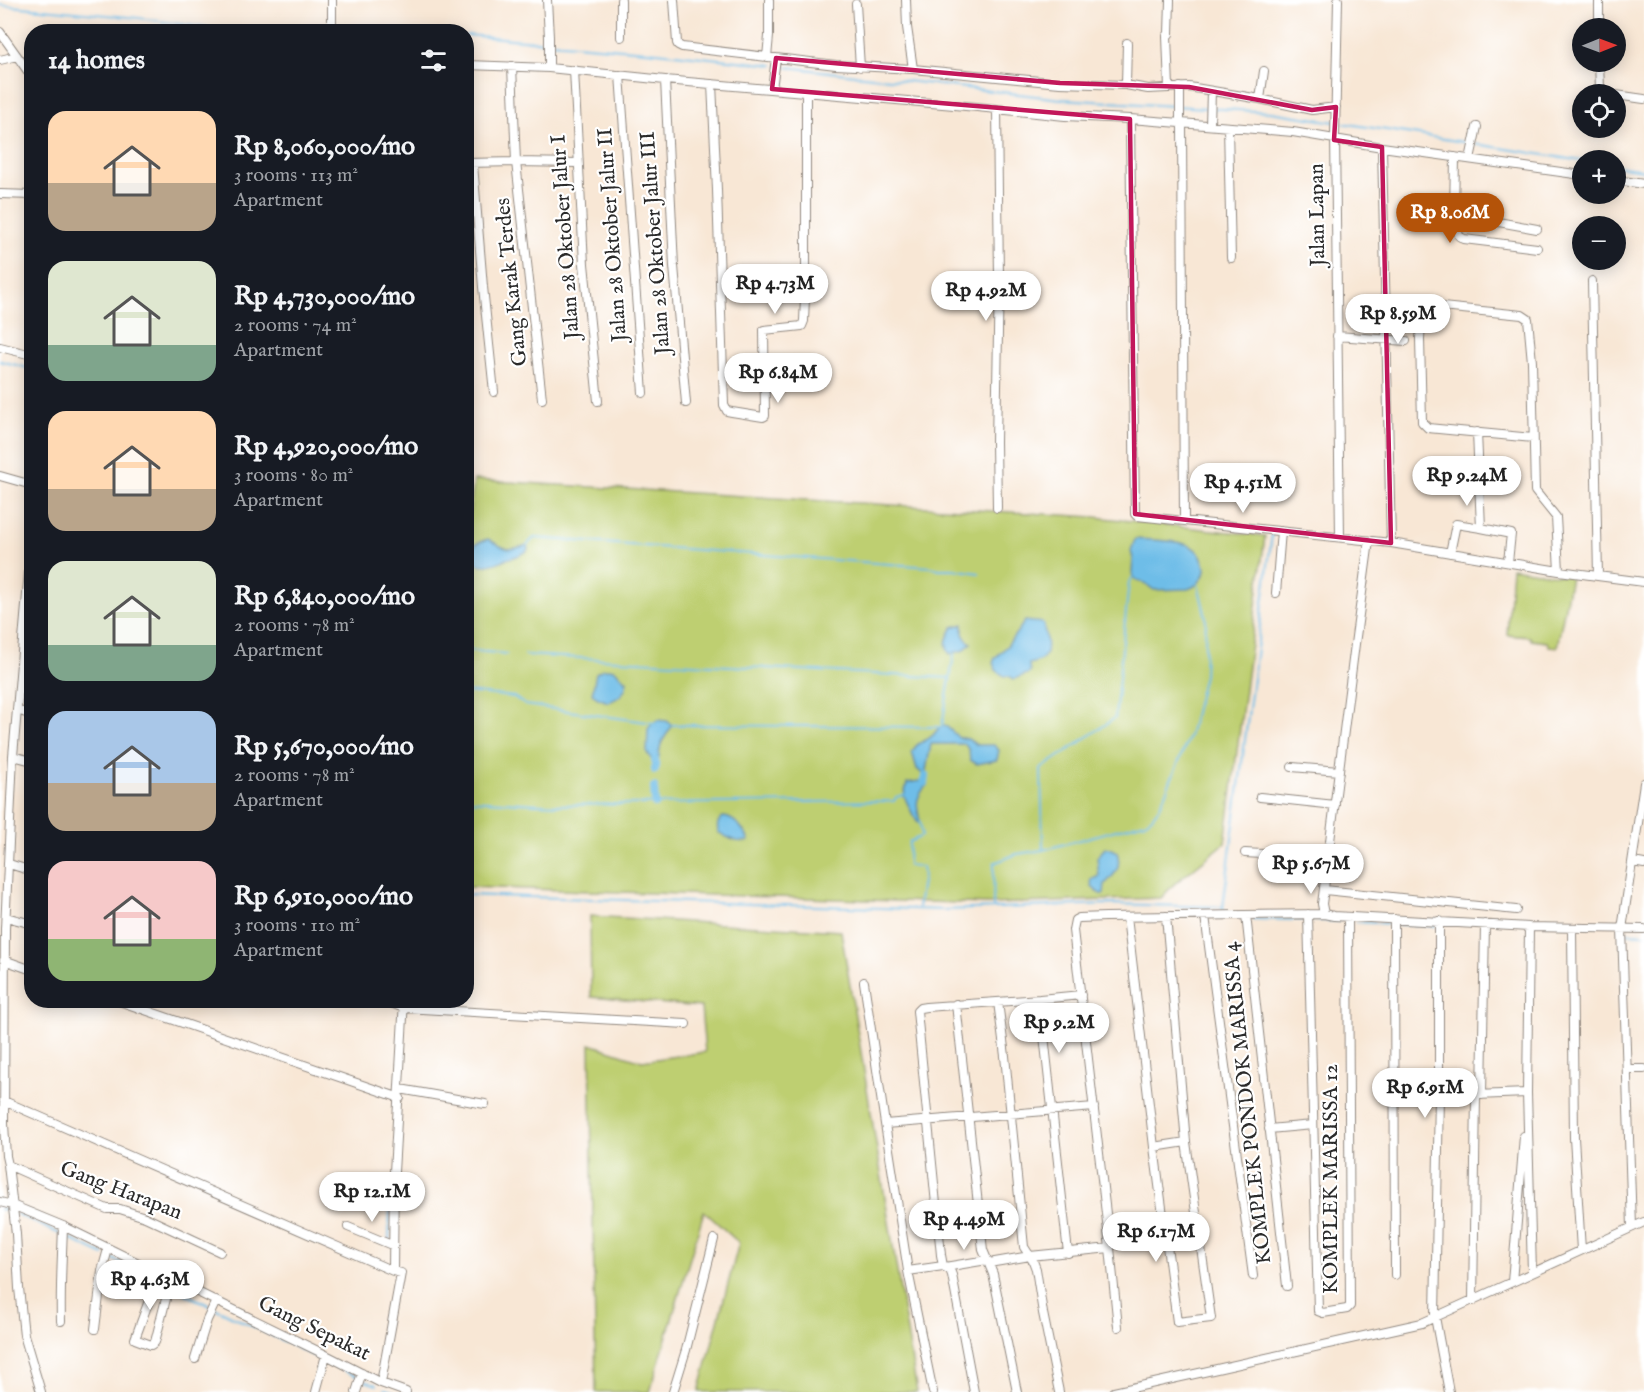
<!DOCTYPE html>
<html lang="en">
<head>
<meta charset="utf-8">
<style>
  body { margin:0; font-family:"IM FELL English",serif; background:#20242c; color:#f1f3f6; height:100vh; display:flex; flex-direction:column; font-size:22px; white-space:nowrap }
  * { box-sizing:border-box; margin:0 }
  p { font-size:20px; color:#9ea1a6 }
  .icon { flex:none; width:33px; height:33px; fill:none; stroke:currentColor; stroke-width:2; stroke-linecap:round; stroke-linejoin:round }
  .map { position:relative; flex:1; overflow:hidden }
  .sheet { position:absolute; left:24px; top:24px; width:450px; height:984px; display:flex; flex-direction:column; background:#171b24; border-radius:24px; box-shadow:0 3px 15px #0003 }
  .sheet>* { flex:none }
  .needle { width:39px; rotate:89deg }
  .buttons { position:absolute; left:1572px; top:18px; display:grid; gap:12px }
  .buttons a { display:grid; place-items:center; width:54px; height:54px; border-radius:50%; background:#171b24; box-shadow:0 3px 15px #0003; font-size:30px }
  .price { position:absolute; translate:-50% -51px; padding:0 14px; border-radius:21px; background:#fff; color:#222; font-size:20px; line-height:39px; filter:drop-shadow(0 2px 3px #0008) }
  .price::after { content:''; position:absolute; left:50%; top:36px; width:18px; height:14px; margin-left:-9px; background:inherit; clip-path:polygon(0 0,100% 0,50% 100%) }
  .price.current { background:#b45309; color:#fff }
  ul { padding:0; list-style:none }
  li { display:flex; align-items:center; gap:18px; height:150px; padding:0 24px }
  li span { display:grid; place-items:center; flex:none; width:168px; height:120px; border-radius:18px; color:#555 }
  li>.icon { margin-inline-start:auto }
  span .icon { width:72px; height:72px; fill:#fffc; stroke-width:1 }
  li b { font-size:26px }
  h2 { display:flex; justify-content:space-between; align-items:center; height:72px; padding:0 24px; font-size:26px }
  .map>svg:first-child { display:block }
</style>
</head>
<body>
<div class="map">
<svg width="1644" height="1392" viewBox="0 0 1644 1392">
  <rect width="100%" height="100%" fill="#fff"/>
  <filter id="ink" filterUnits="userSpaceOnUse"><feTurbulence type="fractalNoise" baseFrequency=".0167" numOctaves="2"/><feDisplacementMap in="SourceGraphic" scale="12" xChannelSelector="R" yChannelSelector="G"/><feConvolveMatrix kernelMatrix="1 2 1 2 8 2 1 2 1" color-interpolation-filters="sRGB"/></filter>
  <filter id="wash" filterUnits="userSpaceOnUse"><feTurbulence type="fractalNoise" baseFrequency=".008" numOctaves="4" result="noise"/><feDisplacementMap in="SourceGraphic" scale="24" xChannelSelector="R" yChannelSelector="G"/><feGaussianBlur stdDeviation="1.35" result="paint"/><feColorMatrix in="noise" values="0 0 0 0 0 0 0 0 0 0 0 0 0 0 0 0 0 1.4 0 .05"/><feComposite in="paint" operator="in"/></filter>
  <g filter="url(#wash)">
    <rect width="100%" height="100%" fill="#f8e7d5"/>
    <path fill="#becf71" stroke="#747d4e" stroke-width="1.5" d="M474 480 1095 517 1265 536 1225 843 1173 885 1161 898 989 904 467 887 466 540Z
      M1512 568 1571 577 1557 647 1549 646 1547 642 1531 640 1530 637 1507 635Z
      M590 916 841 931 917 1392H699L739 1243 704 1211 650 1392H596L590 1044 642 1061 705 1052 701 1007 591 997Z"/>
    <path fill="#6ebde8" stroke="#4c748a" stroke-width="1.5" d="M488 539C506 549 506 552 527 545L528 549 526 552C522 553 520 555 517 556 513 558 510 557 507 559 494 563 486 569 473 562 468 547 474 543 488 539Z
      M1135 539C1147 540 1184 540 1192 547 1199 551 1203 559 1205 567 1206 575 1200 583 1193 587L1188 589 1154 590 1144 583 1137 581 1133 577 1132 573 1133 559 1131 551Z
      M1025 621 1043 623C1045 632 1050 651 1043 658 1039 662 1034 663 1029 664L1030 673 1014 679 1009 676H1004L996 670 993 663 995 658 1007 646Z
      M963 624V634L966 639 971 643 964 650 950 654C943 644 947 637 953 627Z
      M603 669H614L625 680H627C626 692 619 699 608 702L598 698 592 694 596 673Z
      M657 720 667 721 672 725C665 740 660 738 659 757L652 760 647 753 648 728Z
      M945 725 958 737 968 739 977 745H994L999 750 997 760 977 764 970 760 969 751 965 744H931L925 776 917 769 912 752C919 739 924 744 933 735 938 730 937 727 945 725Z
      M919 781 927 785C915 798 916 804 920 821L918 822 913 815 904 796 907 783Z
      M723 817C734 817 745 830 749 841 737 844 728 838 718 832 717 825 717 821 723 817Z
      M1105 848H1110L1117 852C1122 868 1115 874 1105 884L1104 894H1100L1092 887 1091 880 1099 876 1097 857Z"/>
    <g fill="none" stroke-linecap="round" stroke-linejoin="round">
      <path stroke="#6ebde8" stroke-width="2" d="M0 5 139 18 233 32
        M466 35 546 42
        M552 43 657 52 773 65
        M778 66 1061 99 1271 112 1470 143
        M1476 144 1582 161
        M1616 166 1644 170
        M0 361 32 369
        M527 545 534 538 931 567 939 569H953L979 573
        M466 650 507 654
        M525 655 950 678
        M466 692 514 697 525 705 654 723
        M672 725 940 727
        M942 726 954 654
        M466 800 557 805 894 801 896 797 904 795
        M1043 848 1041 769 1115 718 1129 582 1133 577
        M466 895 944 910 1109 904 1223 907
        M993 907 994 863 1017 854 1043 850 1145 822 1152 817 1160 806 1189 737 1204 675 1206 618 1198 584
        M918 908 923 874 922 867 908 865 909 842 922 836 920 821
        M1224 912 1223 907 1272 534
        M1252 919 1306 920
        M1312 920 1339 921
        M1356 922 1435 926
        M1627 933 1644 934
        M0 1209 12 1211
        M17 1214 60 1234
        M66 1237 104 1255
        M389 1241 390 1208
        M109 1257 166 1285
        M171 1287 358 1377
        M363 1380 377 1385
        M385 1389 394 1392"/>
      <path stroke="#6ebde8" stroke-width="8" d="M466 555H470
        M655 770V759
        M924 783 925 776
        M654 787 655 804"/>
    </g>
  </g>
  <g filter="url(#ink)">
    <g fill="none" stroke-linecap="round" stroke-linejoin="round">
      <defs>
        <path id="minor" d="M332 0V32
          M547 0 549 37V68
          M621 0V37
          M674 0 677 43 678 45 682 47 836 65 913 69 1060 83 1126 85 1148 89 1189 87 1260 99 1312 110 1336 107
          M906 0 907 27 913 69
          M1338 0 1335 136 1340 537
          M856 4 860 67
          M1599 28V0
          M0 32 32 77
          M1169 34 1170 0
          M1167 36 1169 88
          M767 57 769 36V0
          M0 60 17 56
          M1599 62 1600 89 1602 92 1610 94
          M466 65 549 68 665 80 977 107 1065 116 1130 119 1293 132 1382 147 1582 175
          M512 66 516 162 542 399
          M574 70 584 264 598 401
          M620 75 643 393
          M665 80 674 266 686 403
          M712 84 717 190 724 405 727 411 732 412 763 417 765 416 764 330 802 326 804 321 806 274V92
          M1126 85 1127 43
          M1180 87V123
          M772 89 776 58
          M1616 95 1644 99
          M1260 99 1264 71
          M997 109 999 278 996 442 997 508
          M1130 119 1135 514 1137 516 1391 543 1559 571 1644 582
          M1182 123 1184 521
          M1210 125 1211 91
          M1228 127 1231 258
          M1382 147 1391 543
          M1455 157 1454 214 1459 236 1464 239 1537 248
          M1470 159 1477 127
          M466 163 516 162 578 163
          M473 164 483 287 494 392
          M1616 180 1644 184
          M0 194 32 195
          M1454 214 1537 229
          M1592 281 1598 576
          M1337 336 1406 341
          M0 347 32 355
          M1477 432 1481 528 1511 534 1508 562
          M1533 438 1428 428 1422 422 1420 339 1422 305 1522 315 1528 319 1532 362 1535 491 1556 517 1559 571
          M0 476 32 485
          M32 536 13 756 5 929 4 1124 6 1156 8 1165 16 1234 19 1288 24 1335 41 1392
          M1369 541 1355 644 1322 904 1324 914 1334 916 1529 927 1644 929
          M1450 553 1456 524 1481 528
          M1276 593 1281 531
          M22 652 32 655
          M17 710 32 715
          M13 756 32 761
          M1292 767 1339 771
          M1260 797 1335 805
          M1245 853 1328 858
          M1633 862 1644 864
          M9 864 32 871
          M1325 890 1516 910
          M1308 914 1318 1311 1323 1313 1347 1309 1350 1306 1348 917
          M1246 915 1287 1286
          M1205 916 1253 1276
          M6 917 32 924
          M1127 917 1154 1147 1186 1142
          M1394 919 1395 1275
          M1439 921V1094L1435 1317 1449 1392
          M1529 927 1527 1093 1532 1272
          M1572 928 1574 1138 1581 1250
          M4 960 32 970
          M864 982 885 1124
          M1040 999 1068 1253
          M116 1000 400 1098
          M383 1000 404 1008 686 1024
          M998 1002 1005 1056 1024 1247 1033 1261 1036 1269 1043 1313 1059 1392
          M956 1004 983 1250 993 1274 1017 1392
          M1627 1069H1644
          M400 1089 485 1104
          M1439 1094 1476 1095 1527 1093
          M1482 1095 1485 924
          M4 1101 393 1271 394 1172 404 1000
          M1269 1129 1313 1125
          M1154 1147 1177 1322 1211 1318 1186 1142 1166 916
          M8 1165 107 1209H120L145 1217 220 1252
          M0 1202 12 1205 63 1226 326 1355 381 1383 406 1392
          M348 1227 394 1246
          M1632 1227 1622 929 1644 783
          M1110 1248 1118 1327
          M989 1263 1030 1256 1110 1248 1073 930 1075 920 1079 918 1106 917 1324 914
          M945 1267 987 1260
          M908 1271 943 1266
          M159 1273 135 1339 151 1345 155 1342 171 1279
          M1512 1282 1524 1136
          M1473 1301 1476 1095
          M61 1321C60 1289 62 1258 63 1226
          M95 1329 102 1271 108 1249
          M195 1359 207 1320 216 1301
          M381 1383 401 1273 393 1271
          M316 1392 326 1355
          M356 1392 362 1373
          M673 1392 686 1350 714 1239
          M933 1392 908 1271 885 1124 1094 1107
          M974 1392 952 1275 950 1270 943 1266 941 1255 917 1011 920 1008 926 1007 1040 999 1081 995
          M1114 1392 1422 1323 1644 1222"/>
      </defs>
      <use href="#minor" stroke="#928980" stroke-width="10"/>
      <use href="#minor" stroke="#fff" stroke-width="8"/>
    </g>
  </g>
  <path fill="none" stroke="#c2185b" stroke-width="4.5" stroke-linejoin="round" d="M776 58 1060 83 1189 87 1312 110 1336 107 1334 140 1382 147 1391 543 1135 514 1130 119 772 89Z"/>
  <g text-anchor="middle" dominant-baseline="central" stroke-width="4.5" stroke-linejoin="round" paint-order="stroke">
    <g font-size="21" fill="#2b2b2b" stroke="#fff">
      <text transform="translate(1318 215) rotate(-91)">Jalan Lapan</text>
      <text transform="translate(613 235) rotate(-94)">Jalan 28 Oktober Jalur II</text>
      <text transform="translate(566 237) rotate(-94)">Jalan 28 Oktober Jalur I</text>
      <text transform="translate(656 243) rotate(-94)">Jalan 28 Oktober Jalur III</text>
      <text transform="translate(512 282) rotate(-96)">Gang Karak Terdes</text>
      <text transform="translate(1248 1103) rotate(-96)">KOMPLEK PONDOK MARISSA 4</text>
      <text transform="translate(1331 1179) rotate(-90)">KOMPLEK MARISSA 12</text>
      <text transform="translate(121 1191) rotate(21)">Gang Harapan</text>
      <text transform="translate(314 1329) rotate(26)">Gang Sepakat</text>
    </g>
  </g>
</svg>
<div class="buttons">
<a><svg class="needle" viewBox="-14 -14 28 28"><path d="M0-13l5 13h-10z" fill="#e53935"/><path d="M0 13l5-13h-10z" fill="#9ea1a6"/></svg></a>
<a><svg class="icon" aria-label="locate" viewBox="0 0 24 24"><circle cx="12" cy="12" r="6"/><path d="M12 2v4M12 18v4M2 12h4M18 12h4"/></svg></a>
<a>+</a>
<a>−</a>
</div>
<b class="price current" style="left:1450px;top:244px">Rp 8.06M</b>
<b class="price" style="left:775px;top:315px">Rp 4.73M</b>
<b class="price" style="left:986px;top:322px">Rp 4.92M</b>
<b class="price" style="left:1398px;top:345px">Rp 8.59M</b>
<b class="price" style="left:778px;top:404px">Rp 6.84M</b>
<b class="price" style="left:1467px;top:507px">Rp 9.24M</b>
<b class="price" style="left:1243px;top:514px">Rp 4.51M</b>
<b class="price" style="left:1311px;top:895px">Rp 5.67M</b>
<b class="price" style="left:1059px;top:1054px">Rp 9.2M</b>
<b class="price" style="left:1425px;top:1119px">Rp 6.91M</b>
<b class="price" style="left:372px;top:1223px">Rp 12.1M</b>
<b class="price" style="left:964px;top:1251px">Rp 4.49M</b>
<b class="price" style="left:1156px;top:1263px">Rp 6.17M</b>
<b class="price" style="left:150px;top:1311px">Rp 4.63M</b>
<section class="sheet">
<h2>14 homes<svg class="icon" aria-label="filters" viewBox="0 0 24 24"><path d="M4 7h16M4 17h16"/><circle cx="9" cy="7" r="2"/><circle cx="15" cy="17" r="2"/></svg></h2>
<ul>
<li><span style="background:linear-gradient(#ffd9b3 60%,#b9a48a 0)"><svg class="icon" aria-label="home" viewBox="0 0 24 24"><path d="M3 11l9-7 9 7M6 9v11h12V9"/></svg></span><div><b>Rp 8,060,000/mo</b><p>3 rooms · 113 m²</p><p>Apartment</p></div></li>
<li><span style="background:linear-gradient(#dfe7d0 70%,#7fa58c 0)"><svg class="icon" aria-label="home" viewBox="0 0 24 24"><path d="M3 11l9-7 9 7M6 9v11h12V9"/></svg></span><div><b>Rp 4,730,000/mo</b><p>2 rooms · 74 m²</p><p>Apartment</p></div></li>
<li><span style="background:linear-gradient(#ffd9b3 65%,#b9a48a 0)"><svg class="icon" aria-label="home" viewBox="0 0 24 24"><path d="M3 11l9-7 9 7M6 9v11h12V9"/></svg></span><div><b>Rp 4,920,000/mo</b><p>3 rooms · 80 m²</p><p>Apartment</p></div></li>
<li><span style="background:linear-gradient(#dfe7d0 70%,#7fa58c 0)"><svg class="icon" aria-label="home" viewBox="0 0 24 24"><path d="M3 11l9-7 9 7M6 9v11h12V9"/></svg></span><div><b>Rp 6,840,000/mo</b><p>2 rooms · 78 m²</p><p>Apartment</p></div></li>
<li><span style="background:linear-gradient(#a9c7e8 60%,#b9a48a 0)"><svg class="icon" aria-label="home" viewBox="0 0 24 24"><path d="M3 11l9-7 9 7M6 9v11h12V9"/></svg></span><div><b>Rp 5,670,000/mo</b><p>2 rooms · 78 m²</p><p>Apartment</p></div></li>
<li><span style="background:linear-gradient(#f6c9c9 65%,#8fb573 0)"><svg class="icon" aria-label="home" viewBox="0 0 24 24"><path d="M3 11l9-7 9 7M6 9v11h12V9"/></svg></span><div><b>Rp 6,910,000/mo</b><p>3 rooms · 110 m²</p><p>Apartment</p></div></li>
</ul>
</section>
</div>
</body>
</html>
